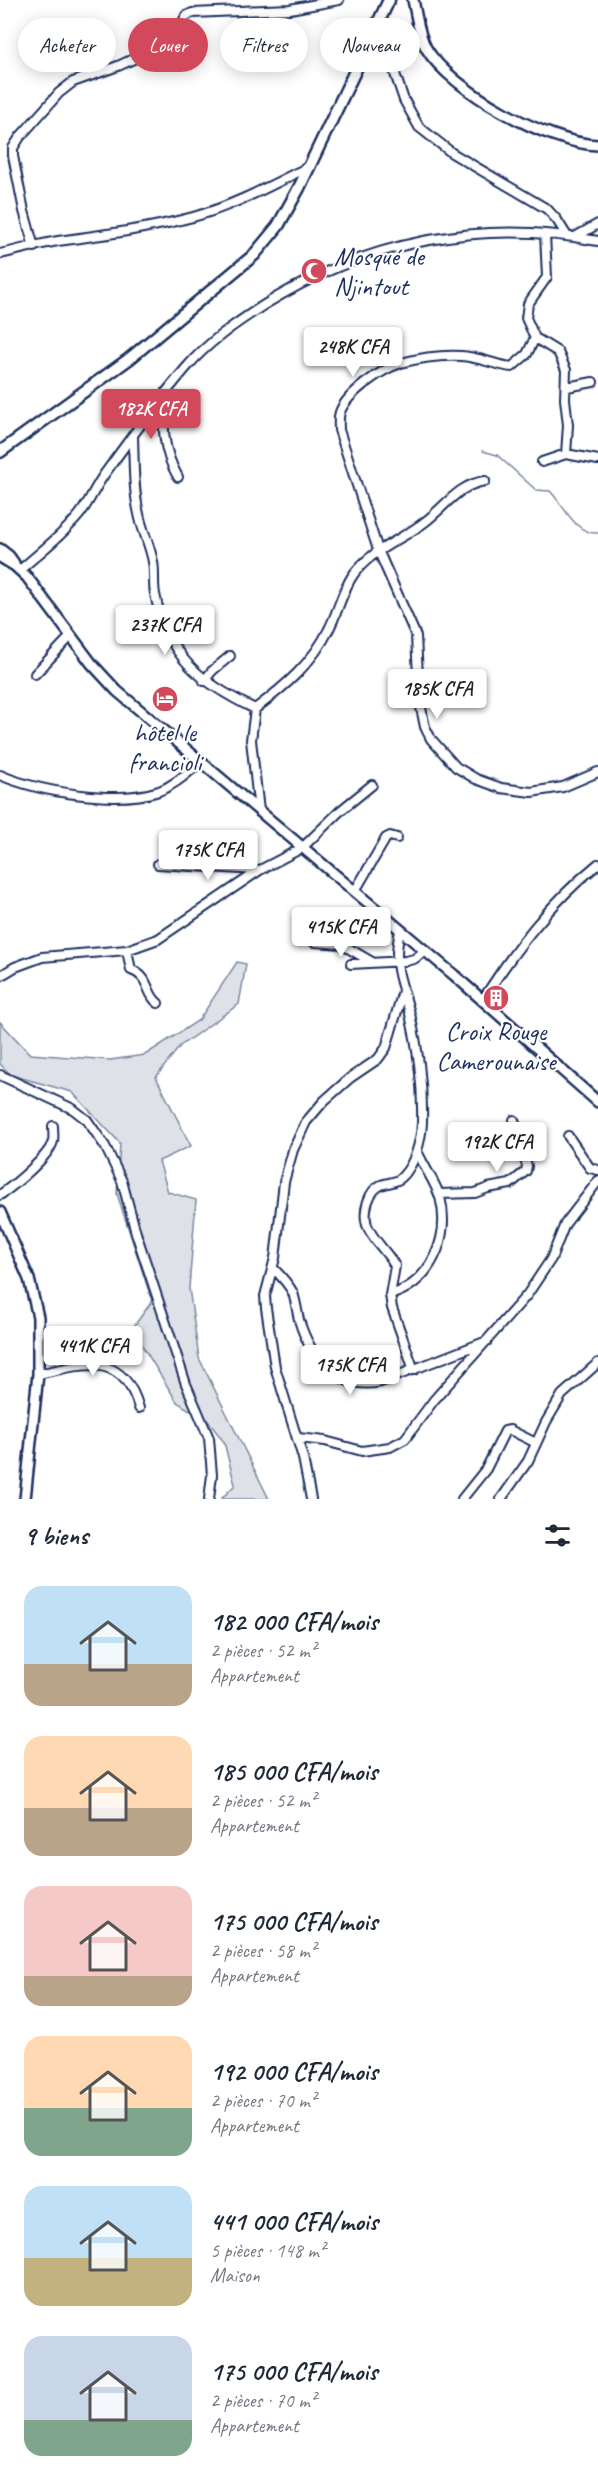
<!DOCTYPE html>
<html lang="fr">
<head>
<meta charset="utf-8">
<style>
  body { margin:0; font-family:Caveat,sans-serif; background:#f6f6f7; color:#1f2937; height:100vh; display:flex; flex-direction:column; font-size:22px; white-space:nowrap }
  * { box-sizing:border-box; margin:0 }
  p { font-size:20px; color:#747a83 }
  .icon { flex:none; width:33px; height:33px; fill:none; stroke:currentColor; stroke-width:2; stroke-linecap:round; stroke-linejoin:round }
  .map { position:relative; height:1499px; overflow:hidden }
  .details { display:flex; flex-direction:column; background:#fff; flex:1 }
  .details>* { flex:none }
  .top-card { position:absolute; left:18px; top:18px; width:562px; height:54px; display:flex; gap:12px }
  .price { position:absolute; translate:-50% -51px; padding:0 14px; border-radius:6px; background:#fff; color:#222; font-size:20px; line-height:39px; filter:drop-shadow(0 2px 3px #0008) }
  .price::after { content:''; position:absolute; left:50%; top:36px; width:18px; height:14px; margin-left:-9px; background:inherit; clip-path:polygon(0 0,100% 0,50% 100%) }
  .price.on { background:#d1495b; color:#fff }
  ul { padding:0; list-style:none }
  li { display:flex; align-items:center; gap:18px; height:150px; padding:0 24px }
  li span { display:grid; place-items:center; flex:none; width:168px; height:120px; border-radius:18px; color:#555 }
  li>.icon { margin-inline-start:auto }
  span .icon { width:72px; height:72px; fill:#fffc; stroke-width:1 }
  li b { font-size:26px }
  h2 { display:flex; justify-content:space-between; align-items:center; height:72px; padding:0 24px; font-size:26px }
  .pill { padding:0 21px; border-radius:27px; background:#fff; box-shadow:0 3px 15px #0003; font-size:21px; line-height:54px }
  .pill.on { background:#d1495b; color:#fff }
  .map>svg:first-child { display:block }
</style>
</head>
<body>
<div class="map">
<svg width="598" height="1499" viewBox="0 0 598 1499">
  <rect width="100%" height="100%" fill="#fff"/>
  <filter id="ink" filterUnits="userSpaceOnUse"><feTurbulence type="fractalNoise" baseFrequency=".0167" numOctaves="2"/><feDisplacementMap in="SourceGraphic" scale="12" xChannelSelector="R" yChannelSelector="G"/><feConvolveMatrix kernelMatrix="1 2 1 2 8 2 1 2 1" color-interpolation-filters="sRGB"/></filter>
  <g filter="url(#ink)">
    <path fill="#dee1e7" stroke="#7c88a2" stroke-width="1.5" d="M237 962 246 964 239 1004 180 1046 156 1077 191 1146 159 1161 168 1192 196 1200 189 1288 199 1358 269 1499H221L235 1485 224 1442 209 1422 177 1402 132 1329 152 1301 117 1194 120 1143 72 1092 11 1075 0 1064V1022L30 1054 110 1060 145 1055 199 1020Z"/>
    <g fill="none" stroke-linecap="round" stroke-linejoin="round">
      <path stroke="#77839f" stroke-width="1.5" d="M483 451 497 455 536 490 550 491C564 505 575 535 598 533"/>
      <defs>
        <path id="minor" d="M376 30 393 68 404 100 419 127 452 153 547 209 557 220 567 236
          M545 234 547 277 528 304 526 318 535 338 558 352 566 370 565 399 568 425 566 454
          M575 237 598 224
          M34 247 24 211 13 156V148L20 137 59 93 73 82 118 66 173 41 186 16 192 13 290 9 339 0
          M0 254C19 250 39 244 58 241 103 235 148 229 193 217 233 206 272 185 310 166
          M535 338 527 354 512 367C495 365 479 357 461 356 442 355 420 358 401 363 382 369 347 393 340 412 338 418 339 424 339 430L378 550 416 636 419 698 425 727 431 739 456 767 476 779 501 788 531 792 563 787 598 772
          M567 387 593 382
          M165 398C162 427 163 451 178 477
          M133 436C134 462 133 488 139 514 142 530 150 545 153 562 155 572 153 583 155 594 167 657 201 683 255 709
          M542 462 566 454 598 460
          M20 570C40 552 63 535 80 514 90 501 96 485 106 472 131 437 158 401 186 368 208 342 236 323 264 305 365 242 481 218 598 241
          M35 674 71 636
          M204 681 212 671 230 656
          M0 775C40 792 117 805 159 791 175 785 187 773 201 762
          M259 811 251 740 255 709C284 687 313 663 329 629 338 612 342 591 353 575 372 549 402 540 426 521 447 505 458 485 485 481
          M158 864 258 870
          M355 891 386 838 390 836 397 838
          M400 930C392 970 401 978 410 1014 418 1048 423 1088 422 1123 421 1141 415 1164 402 1177 397 1183 388 1182 381 1185 368 1191 363 1212 367 1225 373 1241 387 1251 395 1266L390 1295 392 1308 414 1370
          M314 942 341 944 372 962
          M127 950 131 970C150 976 146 995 158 1003
          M351 964 405 961 414 959 425 951
          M0 976 15 967 42 957 127 950 158 939 260 870 302 848 340 811 372 785
          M482 1001C515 949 550 903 598 864
          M0 1075 73 1109 87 1120 105 1146 122 1181 136 1233 186 1384 209 1438 212 1475 209 1499
          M568 1136 590 1168 598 1170
          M439 1194 475 1193 488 1188 510 1184 526 1171 527 1166 514 1120
          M0 1195C13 1186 50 1156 53 1141 54 1137 53 1130 53 1126
          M273 1268C281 1276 288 1283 293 1293 296 1302 297 1311 299 1320 311 1359 337 1391 381 1382L487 1341
          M390 1295C431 1283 451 1237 440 1197 435 1182 424 1167 417 1151
          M38 1374C84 1364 123 1351 139 1408
          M298 1438 325 1441 362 1451 390 1447 405 1439 434 1400 527 1295 551 1259 565 1224 598 1181
          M311 1499 303 1458 275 1367 266 1308 265 1296 275 1258 284 1182 293 1150 306 1122 324 1101 350 1078 378 1059 386 1048 403 991
          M462 1499 486 1469 505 1431 510 1430 536 1443
          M501 1499 528 1461 546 1422 562 1395 598 1363"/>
        <path id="major" d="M413 0C417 17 418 33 426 48 451 91 550 144 598 145
          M0 549 9 556 14 563
          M0 557 15 566 27 577 92 664 117 691 454 975 598 1102
          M0 1212 29 1279 38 1317V1374L25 1499"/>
        <path id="highway" d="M0 452 129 359 254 255 278 226 299 188 389 0"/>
      </defs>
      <use href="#minor" stroke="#1b2f5e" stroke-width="12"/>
      <use href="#major" stroke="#1b2f5e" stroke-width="14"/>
      <use href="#highway" stroke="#1b2f5e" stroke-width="15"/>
      <use href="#minor" stroke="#fff" stroke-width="8"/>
      <use href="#major" stroke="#fff" stroke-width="9"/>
      <use href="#highway" stroke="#fff" stroke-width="10"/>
    </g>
  </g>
  <defs>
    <symbol id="mosque-disc" viewBox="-11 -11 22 22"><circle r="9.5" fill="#d1495b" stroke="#fff"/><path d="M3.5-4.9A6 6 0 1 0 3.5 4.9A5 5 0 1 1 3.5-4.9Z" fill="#fff"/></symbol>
    <symbol id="hotel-disc" viewBox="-11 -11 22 22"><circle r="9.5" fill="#d1495b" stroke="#fff"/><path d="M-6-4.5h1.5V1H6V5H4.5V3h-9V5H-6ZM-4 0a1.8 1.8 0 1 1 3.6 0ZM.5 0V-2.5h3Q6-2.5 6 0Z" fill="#fff"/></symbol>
    <symbol id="building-disc" viewBox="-11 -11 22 22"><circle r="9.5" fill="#d1495b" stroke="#fff"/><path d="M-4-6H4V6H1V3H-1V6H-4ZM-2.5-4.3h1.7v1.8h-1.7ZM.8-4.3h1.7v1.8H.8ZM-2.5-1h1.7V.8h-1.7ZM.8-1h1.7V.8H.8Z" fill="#fff"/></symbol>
  </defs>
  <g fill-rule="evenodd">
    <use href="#mosque-disc" x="299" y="256" width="30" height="30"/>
    <use href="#hotel-disc" x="150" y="684" width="30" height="30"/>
    <use href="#building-disc" x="481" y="983" width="30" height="30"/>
  </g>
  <g text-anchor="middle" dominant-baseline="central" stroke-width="4.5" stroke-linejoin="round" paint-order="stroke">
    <g font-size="26" fill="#1b2f5e" stroke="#fff">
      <text x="334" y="256" text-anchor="start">Mosqué de<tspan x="334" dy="30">Njintout</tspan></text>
      <text x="165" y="732">hôtel le<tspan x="165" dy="30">francioli</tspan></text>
      <text x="496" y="1031">Croix Rouge<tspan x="496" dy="30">Camerounaise</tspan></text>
    </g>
  </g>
</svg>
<b class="price" style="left:353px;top:378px">248K CFA</b>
<b class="price on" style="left:151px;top:440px">182K CFA</b>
<b class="price" style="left:165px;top:656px">237K CFA</b>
<b class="price" style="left:437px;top:720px">185K CFA</b>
<b class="price" style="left:208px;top:881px">175K CFA</b>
<b class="price" style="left:341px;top:958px">415K CFA</b>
<b class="price" style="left:497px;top:1173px">192K CFA</b>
<b class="price" style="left:93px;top:1377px">441K CFA</b>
<b class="price" style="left:350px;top:1396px">175K CFA</b>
<div class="top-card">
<a class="pill">Acheter</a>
<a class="pill on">Louer</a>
<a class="pill">Filtres</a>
<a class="pill">Nouveau</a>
</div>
</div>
<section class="details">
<h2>9 biens<svg class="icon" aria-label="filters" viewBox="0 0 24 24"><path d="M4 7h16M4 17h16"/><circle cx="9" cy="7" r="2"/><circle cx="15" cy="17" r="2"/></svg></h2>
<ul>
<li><span style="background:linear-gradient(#bfe0f5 65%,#b9a48a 0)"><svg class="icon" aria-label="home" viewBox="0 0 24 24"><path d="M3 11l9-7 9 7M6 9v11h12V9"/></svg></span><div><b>182 000 CFA/mois</b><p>2 pièces · 52 m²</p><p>Appartement</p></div></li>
<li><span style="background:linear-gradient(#ffd9b3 60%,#b9a48a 0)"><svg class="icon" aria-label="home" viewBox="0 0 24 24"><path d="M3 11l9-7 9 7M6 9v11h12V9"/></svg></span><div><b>185 000 CFA/mois</b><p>2 pièces · 52 m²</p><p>Appartement</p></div></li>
<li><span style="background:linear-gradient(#f6c9c9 75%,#b9a48a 0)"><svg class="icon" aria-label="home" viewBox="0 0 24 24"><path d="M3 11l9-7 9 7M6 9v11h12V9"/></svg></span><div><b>175 000 CFA/mois</b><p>2 pièces · 58 m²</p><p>Appartement</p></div></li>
<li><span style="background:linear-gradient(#ffd9b3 60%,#7fa58c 0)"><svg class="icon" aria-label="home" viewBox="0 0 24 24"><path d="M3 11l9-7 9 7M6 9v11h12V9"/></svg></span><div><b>192 000 CFA/mois</b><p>2 pièces · 70 m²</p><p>Appartement</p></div></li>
<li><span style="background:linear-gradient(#bfe0f5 60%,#c2b280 0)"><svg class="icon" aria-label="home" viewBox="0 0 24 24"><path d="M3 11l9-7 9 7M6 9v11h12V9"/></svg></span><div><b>441 000 CFA/mois</b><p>5 pièces · 148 m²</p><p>Maison</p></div></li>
<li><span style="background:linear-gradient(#c9d6e8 70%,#7fa58c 0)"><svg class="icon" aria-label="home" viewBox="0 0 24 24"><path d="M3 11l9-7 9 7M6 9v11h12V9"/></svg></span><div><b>175 000 CFA/mois</b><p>2 pièces · 70 m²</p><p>Appartement</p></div></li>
</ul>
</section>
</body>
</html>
